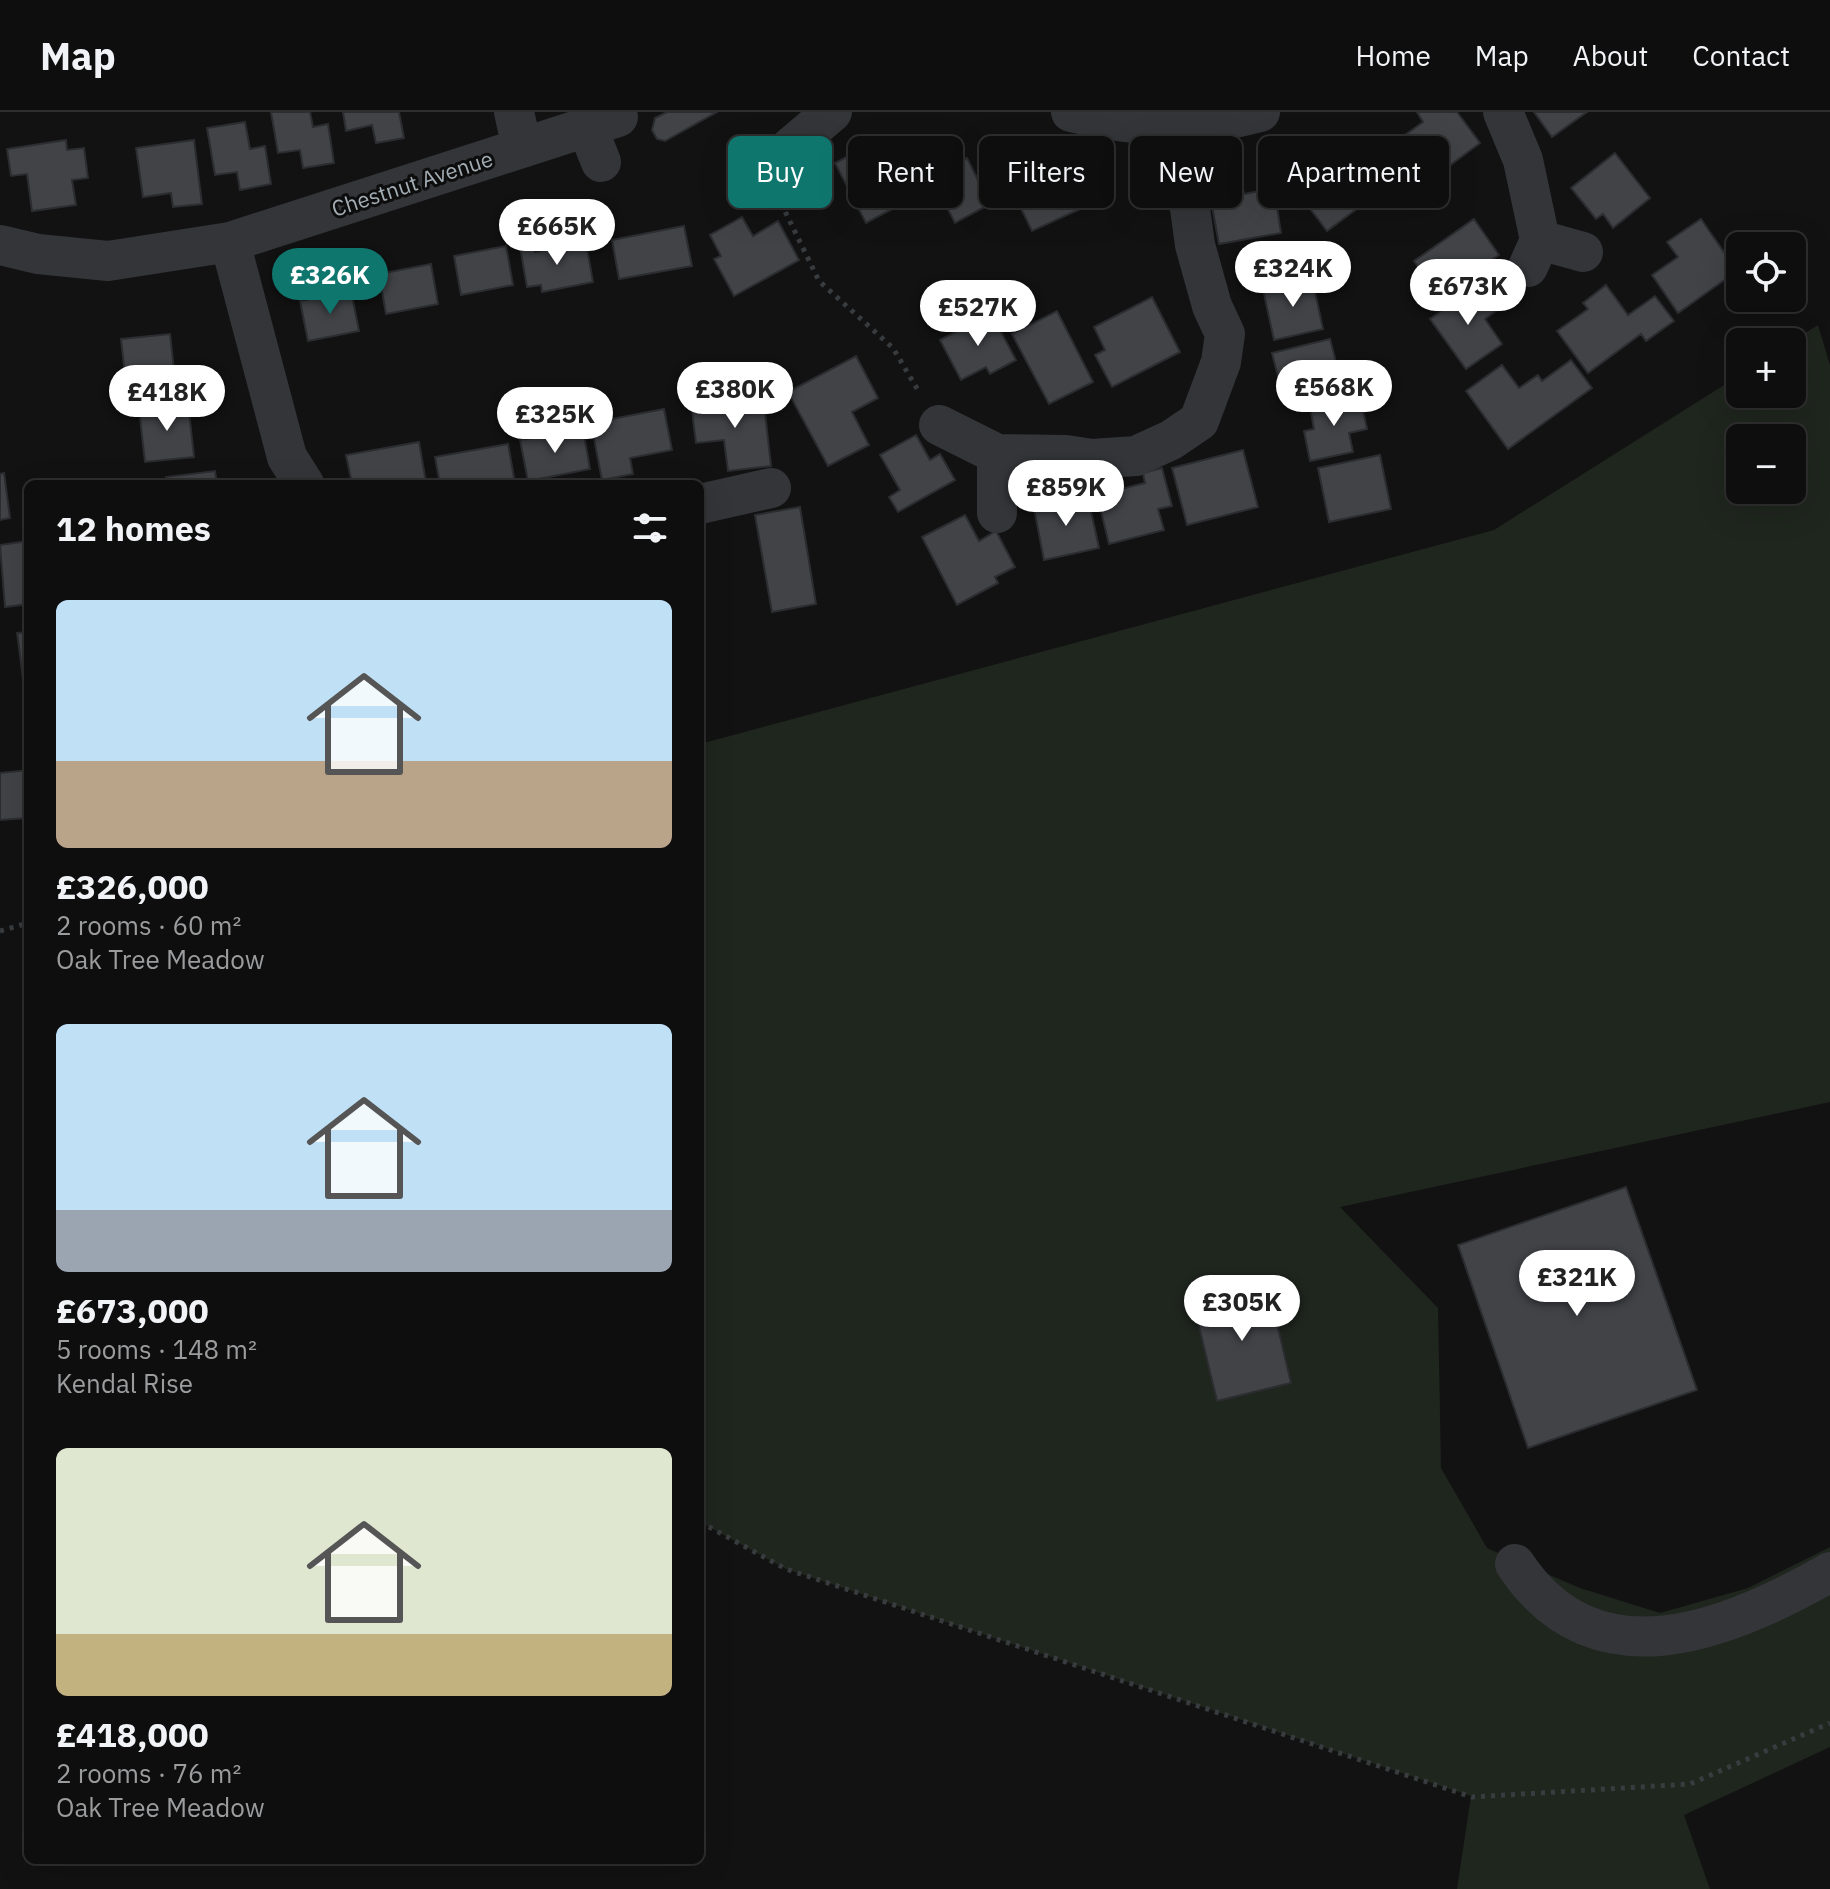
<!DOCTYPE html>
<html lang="en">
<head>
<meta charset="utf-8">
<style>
  body { margin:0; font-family:"IBM Plex Sans",sans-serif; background:#1c1c1c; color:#f1f3f6; height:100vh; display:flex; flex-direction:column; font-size:30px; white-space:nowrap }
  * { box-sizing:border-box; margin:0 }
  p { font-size:26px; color:#9b9c9e }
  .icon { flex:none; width:44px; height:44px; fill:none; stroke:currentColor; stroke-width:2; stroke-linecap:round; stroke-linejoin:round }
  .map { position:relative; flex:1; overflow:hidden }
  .panel { position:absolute; left:24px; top:368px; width:680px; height:1384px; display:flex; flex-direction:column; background:#0e0e0e; border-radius:12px; box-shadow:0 8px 32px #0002,0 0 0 2px #2e2e2e }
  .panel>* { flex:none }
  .hud { position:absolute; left:728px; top:24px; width:760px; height:72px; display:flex; gap:16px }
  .buttons { position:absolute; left:1726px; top:120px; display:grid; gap:16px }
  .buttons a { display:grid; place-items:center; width:80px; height:80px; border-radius:12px; background:#0e0e0e; box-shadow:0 8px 32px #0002,0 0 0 2px #2e2e2e; font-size:40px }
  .price { position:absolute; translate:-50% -68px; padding:0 18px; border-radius:28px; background:#fff; color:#222; font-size:26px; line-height:52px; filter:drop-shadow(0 2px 4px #0008) }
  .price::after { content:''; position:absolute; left:50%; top:48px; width:24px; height:18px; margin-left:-12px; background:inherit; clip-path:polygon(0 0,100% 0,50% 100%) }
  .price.on { background:#0f766e; color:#fff }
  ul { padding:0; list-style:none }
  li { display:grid; align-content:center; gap:16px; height:424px; padding:0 32px }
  li span { display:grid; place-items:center; height:248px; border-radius:12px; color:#555 }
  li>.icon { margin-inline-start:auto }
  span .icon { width:144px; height:144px; fill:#fffc; stroke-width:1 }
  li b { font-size:34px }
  h2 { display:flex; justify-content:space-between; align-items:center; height:96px; padding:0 32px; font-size:34px }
  .chip { padding:0 28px; border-radius:12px; background:#0e0e0e; box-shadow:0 8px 32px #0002,0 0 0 2px #2e2e2e; font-size:28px; line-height:72px }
  .chip.on { background:#0f766e; color:#fff }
  header { display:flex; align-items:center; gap:48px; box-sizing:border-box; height:112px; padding:0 40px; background:#0e0e0e; border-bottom:2px solid #2e2e2e }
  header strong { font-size:38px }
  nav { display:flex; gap:44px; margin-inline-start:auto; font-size:28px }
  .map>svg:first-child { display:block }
</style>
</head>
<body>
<header>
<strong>Map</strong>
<nav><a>Home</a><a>Map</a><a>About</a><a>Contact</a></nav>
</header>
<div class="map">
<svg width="1830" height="1777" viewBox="0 0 1830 1777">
  <rect width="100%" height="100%" fill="#121213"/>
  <path fill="#1f261e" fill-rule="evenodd" d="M1818 213 1830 253V990L1340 1095 1438 1196 1441 1356 1487 1436 1580 1476 1660 1501 1748 1476 1830 1435V1635L1684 1703 1710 1777H1457L1471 1684 786 1457 700 1410V632L1494 418 1740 263V282H1792L1791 230ZM1740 326H1792V378H1740Z"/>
  <path fill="#414347" stroke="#2c2d30" stroke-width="2" d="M271 0H310L313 15 328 12 334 51 303 56 300 38 278 41Z
    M343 0H399L404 26 376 31 372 13 346 19Z
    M667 0H717L665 29 657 27 652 18 655 6Z
    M1457 0 1480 31 1422 74 1391 33 1423 10 1417 0Z
    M1534 0H1587L1552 25Z
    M245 10 250 37 265 34 271 72 240 78 237 60 215 63 207 16Z
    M883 26 896 53 879 62 896 95 866 111 835 51Z
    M1347 26 1385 76 1327 119 1296 78 1327 54 1321 45Z
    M66 28 67 38 84 36 88 66 72 68 76 93 32 99 27 62 11 64 7 37Z
    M194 28 202 92 173 95 171 81 143 85 136 36Z
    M1075 37 1100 88 1032 119 1011 76 1058 54 1055 47Z
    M1615 41 1650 86 1613 116 1603 102 1596 107 1571 76Z
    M967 46 990 92 955 111 931 64Z
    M1242 71 1244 82 1274 76 1281 121 1219 132 1209 77Z
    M742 105 753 124 778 109 799 148 734 184 714 147 721 144 710 123Z
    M1474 107 1499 143 1427 192 1417 178 1429 170 1414 149Z
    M1701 107 1737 159 1678 201 1652 163 1678 145 1667 130Z
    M684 114 692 154 619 167 612 128Z
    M586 131 593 170 542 180 541 173 527 175 520 135 533 132 535 140Z
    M506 134 513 173 461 183 454 144Z
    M431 152 438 192 386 202 379 162Z
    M1312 166 1323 217 1274 228 1263 177Z
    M1477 173 1496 199 1485 207 1502 232 1466 257 1430 207Z
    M1606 173 1628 203 1655 184 1674 209 1646 229 1641 222 1588 261 1557 219 1588 197 1583 191Z
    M351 179 359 219 308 229 300 189Z
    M1152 185 1180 240 1112 275 1095 243 1105 238 1094 215Z
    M1057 199 1093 270 1049 292 1012 222Z
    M991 201 1016 248 990 262 986 255 961 268 940 228Z
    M170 222 176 276 127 281 121 227Z
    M1330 227 1342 273 1284 288 1272 241Z
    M856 244 878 286 852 300 869 333 828 354 788 280Z
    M1571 248 1592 276 1508 337 1466 279 1502 253 1519 276 1538 263 1542 269Z
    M763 283 771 354 728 359 724 328 696 331 691 291Z
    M1360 284 1367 317 1349 321 1353 340 1310 349 1304 319 1314 317 1310 295Z
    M188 291 194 345 145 350 139 297Z
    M664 297 672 338 630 346 633 362 602 368 591 311Z
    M583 317 590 357 528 369 520 328Z
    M916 323 930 348 940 342 955 368 898 400 889 385 900 378 880 343Z
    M419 330 426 370 352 372 346 343Z
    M508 332 515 371 440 372 435 345Z
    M1243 338 1258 395 1187 413 1172 356Z
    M1380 343 1391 397 1329 410 1318 356Z
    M1162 356 1172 394 1158 397 1164 418 1109 432 1097 383 1145 371 1143 361Z
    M215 359 217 372H167L166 365Z
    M4 361 10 406 0 408V362Z
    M1088 385 1099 436 1044 448 1034 396Z
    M800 395 816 492 772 500 755 403Z
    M965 403 979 429 996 419 1015 455 995 465 998 471 957 493 922 425Z
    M28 429V492L5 495 0 433Z
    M28 520V566L23 567 17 521Z
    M28 658V706L0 708V661Z
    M1626 1075 1697 1278 1528 1336 1458 1133Z
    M1268 1173 1291 1271 1217 1289 1193 1190Z"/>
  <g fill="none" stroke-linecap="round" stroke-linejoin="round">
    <path stroke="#393c3f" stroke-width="5" stroke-dasharray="4 6" stroke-linecap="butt" d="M781 91 819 169 893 236 919 280
      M0 819 28 811
      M700 1410 786 1457 1472 1685 1690 1672 1830 1611"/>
    <path stroke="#333538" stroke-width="40" d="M514 0 522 36
      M1071 0C1141 16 1190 19 1260 0
      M1503 0 1523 48 1540 128
      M587 15 601 50
      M765 57 832 0
      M230 130 287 345 304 372
      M0 133 38 142 108 149 230 130 618 5
      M1528 155 1540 128 1583 140
      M939 313 997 342V401
      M997 342 1066 343 1092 347 1136 344 1171 328 1199 309 1221 250 1225 222 1212 194 1195 133 1179 15
      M700 392 771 376
      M1515 1452C1595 1573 1728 1519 1830 1460"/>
  </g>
  <g text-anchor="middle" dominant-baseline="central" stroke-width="6" stroke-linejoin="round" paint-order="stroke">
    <g font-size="22" fill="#a3adb4" stroke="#0d0d0e">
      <text transform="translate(412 71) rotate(-18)">Chestnut Avenue</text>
    </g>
  </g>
</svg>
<div class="buttons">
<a><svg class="icon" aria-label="locate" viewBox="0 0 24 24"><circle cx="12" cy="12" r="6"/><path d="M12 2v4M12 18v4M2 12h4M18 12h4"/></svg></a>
<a>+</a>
<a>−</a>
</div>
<b class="price" style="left:557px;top:155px">£665K</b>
<b class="price" style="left:1293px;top:197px">£324K</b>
<b class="price on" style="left:330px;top:204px">£326K</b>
<b class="price" style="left:1468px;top:215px">£673K</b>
<b class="price" style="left:978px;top:236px">£527K</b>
<b class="price" style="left:1334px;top:316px">£568K</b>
<b class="price" style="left:735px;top:318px">£380K</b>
<b class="price" style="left:167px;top:321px">£418K</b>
<b class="price" style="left:555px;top:343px">£325K</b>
<b class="price" style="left:1066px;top:416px">£859K</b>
<b class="price" style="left:1577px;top:1206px">£321K</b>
<b class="price" style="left:1242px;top:1231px">£305K</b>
<div class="hud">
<a class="chip on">Buy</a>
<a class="chip">Rent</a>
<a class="chip">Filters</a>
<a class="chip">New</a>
<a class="chip">Apartment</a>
</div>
<section class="panel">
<h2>12 homes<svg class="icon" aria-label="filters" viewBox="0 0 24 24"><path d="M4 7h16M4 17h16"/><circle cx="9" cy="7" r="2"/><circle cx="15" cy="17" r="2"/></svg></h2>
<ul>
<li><span style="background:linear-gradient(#bfe0f5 65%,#b9a48a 0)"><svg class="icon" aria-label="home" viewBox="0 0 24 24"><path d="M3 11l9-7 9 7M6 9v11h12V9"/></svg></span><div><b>£326,000</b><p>2 rooms · 60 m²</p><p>Oak Tree Meadow</p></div></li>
<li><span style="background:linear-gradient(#bfe0f5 75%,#9aa5b1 0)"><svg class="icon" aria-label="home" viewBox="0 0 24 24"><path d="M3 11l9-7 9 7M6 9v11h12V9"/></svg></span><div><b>£673,000</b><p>5 rooms · 148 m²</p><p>Kendal Rise</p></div></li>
<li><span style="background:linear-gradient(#dfe7d0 75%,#c2b280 0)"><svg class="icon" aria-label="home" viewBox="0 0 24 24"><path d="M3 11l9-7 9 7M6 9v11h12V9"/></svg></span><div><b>£418,000</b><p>2 rooms · 76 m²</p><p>Oak Tree Meadow</p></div></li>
</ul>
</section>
</div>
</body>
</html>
